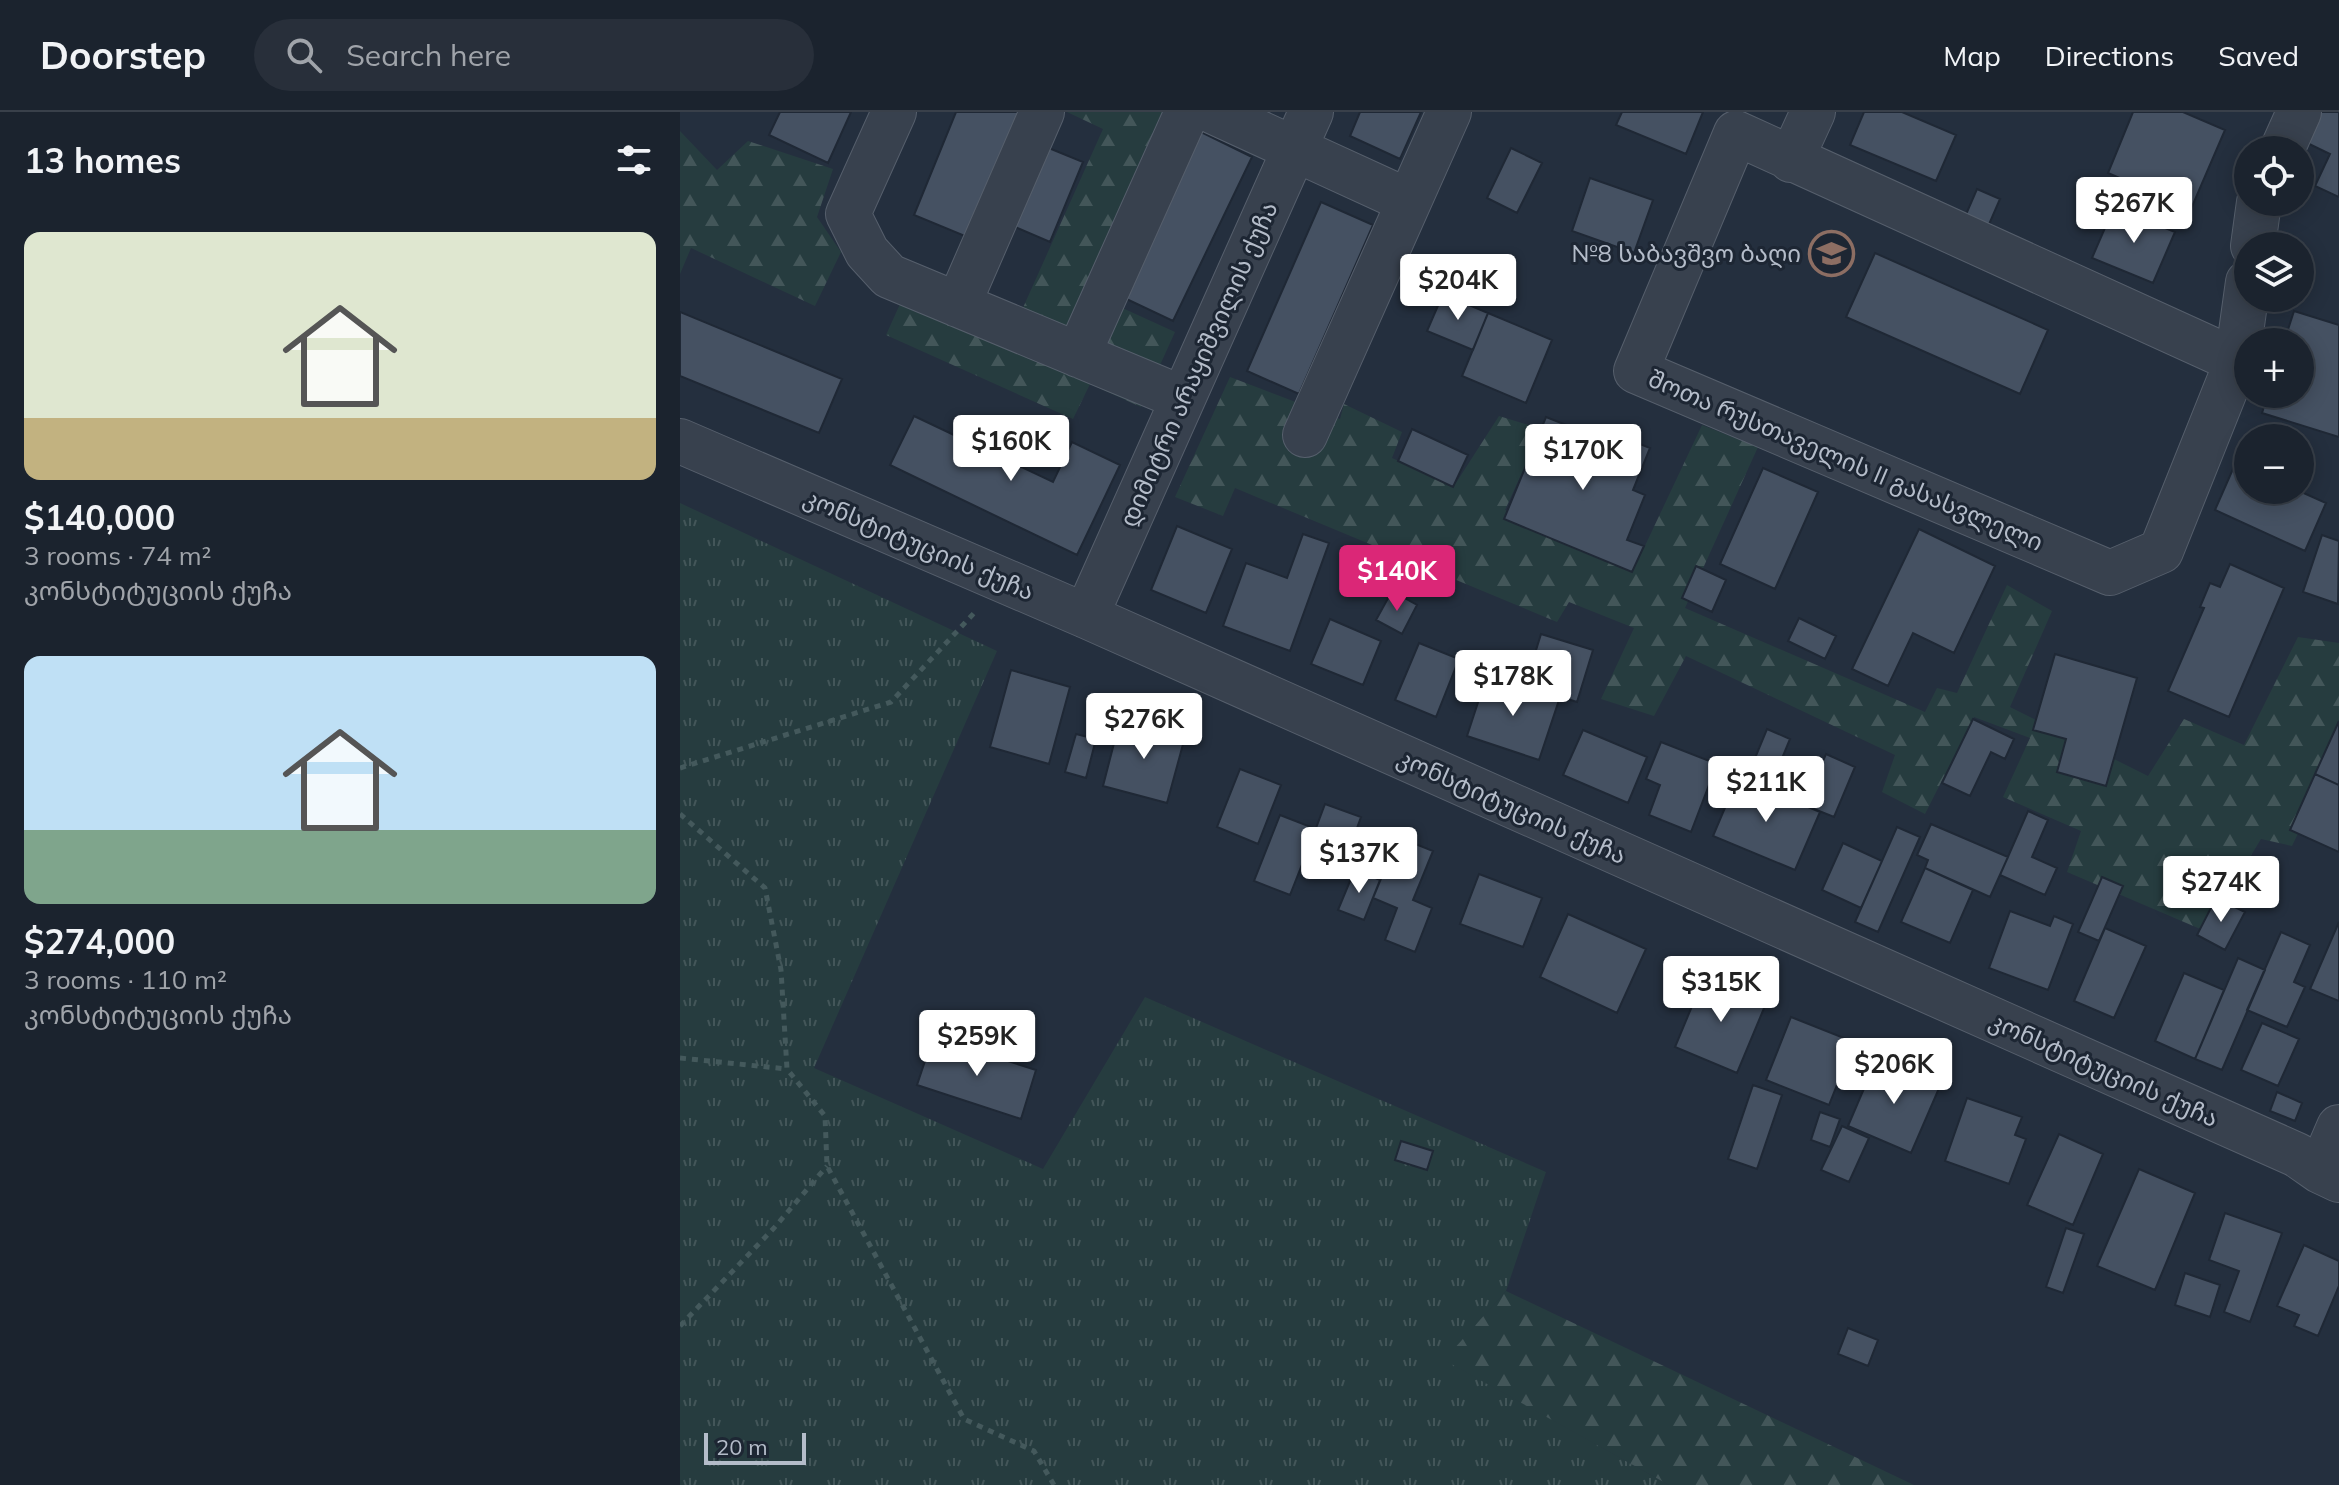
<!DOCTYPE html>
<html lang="en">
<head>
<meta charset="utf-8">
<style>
  body { margin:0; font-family:Mulish,"Noto Sans Georgian",sans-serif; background:#282f3a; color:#f1f3f6; height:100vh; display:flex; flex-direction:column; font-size:30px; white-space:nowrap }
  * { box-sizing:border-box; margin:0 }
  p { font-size:26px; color:#a0a4aa }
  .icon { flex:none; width:44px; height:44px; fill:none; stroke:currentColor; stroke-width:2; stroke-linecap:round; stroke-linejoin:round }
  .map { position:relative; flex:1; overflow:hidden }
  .drawer { display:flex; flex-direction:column; background:#1b232e; width:680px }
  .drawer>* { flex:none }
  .buttons { position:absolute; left:1554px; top:24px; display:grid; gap:16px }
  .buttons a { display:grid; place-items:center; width:80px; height:80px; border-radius:50%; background:#1b232e; box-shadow:0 4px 20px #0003,0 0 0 2px #39404a; font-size:40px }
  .scale { position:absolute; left:24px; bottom:20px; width:102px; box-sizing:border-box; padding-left:8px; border:4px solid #b4bcc9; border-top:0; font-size:22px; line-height:28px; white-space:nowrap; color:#b4bcc9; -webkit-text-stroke:6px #1d2633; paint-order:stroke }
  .price { position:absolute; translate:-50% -68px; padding:0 18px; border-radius:8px; background:#fff; color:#222; font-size:26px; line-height:52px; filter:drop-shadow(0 2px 4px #0008) }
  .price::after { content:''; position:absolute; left:50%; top:48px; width:24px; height:18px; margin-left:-12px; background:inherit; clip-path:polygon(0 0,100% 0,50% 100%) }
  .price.active { background:#db2777; color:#fff }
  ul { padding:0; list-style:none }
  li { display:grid; align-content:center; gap:16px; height:424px; padding:0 24px }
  li span { display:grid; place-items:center; height:248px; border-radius:16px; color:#555 }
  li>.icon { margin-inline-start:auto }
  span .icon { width:144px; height:144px; fill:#fffc; stroke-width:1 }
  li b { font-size:34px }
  h2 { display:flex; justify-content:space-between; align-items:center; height:96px; padding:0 24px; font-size:34px }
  header { display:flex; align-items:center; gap:48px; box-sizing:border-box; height:112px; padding:0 40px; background:#1b232e; border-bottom:2px solid #39404a }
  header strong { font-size:38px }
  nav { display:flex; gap:44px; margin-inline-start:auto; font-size:28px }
  .search { width:560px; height:72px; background:#282f3a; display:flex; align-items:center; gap:20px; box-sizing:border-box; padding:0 28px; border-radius:44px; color:#a0a4aa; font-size:30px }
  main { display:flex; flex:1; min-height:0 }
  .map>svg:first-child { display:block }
</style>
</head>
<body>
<header>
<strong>Doorstep</strong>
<div class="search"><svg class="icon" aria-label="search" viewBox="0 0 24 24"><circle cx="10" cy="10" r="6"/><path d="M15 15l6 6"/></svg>Search here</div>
<nav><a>Map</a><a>Directions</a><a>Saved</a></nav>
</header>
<main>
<section class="drawer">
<h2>13 homes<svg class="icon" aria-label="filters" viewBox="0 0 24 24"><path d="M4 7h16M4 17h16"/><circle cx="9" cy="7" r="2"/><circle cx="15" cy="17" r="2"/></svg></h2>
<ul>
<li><span style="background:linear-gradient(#dfe7d0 75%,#c2b280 0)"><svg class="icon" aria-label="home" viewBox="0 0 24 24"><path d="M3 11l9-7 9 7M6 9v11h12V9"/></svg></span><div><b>$140,000</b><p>3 rooms · 74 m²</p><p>კონსტიტუციის ქუჩა</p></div></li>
<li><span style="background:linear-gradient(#bfe0f5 70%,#7fa58c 0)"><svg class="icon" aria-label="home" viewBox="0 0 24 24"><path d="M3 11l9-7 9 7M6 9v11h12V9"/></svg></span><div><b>$274,000</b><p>3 rooms · 110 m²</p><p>კონსტიტუციის ქუჩა</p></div></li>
</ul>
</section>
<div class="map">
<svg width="1659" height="1373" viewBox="0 0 1659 1373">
  <defs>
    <pattern id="grass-tufts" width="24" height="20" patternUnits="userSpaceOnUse" patternTransform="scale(2)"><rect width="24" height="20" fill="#263c3f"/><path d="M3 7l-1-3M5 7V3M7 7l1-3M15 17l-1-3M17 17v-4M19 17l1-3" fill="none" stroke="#435659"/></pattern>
    <pattern id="forest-firs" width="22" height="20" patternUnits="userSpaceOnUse" patternTransform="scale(2)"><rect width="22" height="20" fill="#263c3f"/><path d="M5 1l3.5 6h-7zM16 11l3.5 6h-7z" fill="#435659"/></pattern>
  </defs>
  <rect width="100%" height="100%" fill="#242f3e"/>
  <path fill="url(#grass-tufts)" d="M0 391 317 539 134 956 363 1057 465 885 866 1060 826 1179 765 1248 989 1373H0Z"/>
  <path fill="url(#forest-firs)" d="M387 0H482L403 178 495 220 461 295 410 272 393 307 206 223 225 181 329 227 423 17Z
    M0 19 37 58 68 29 153 57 137 105 161 140 135 194 11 136 0 162Z
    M550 265 660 307 664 292 722 320 712 346 774 374 819 304 862 317 825 398 955 455 1022 313 1078 335 1005 496 1245 600 1257 576 1277 581 1327 473 1372 499 1330 595 1468 664 1504 607 1564 633 1618 525 1659 531V636L1612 734 1581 727 1525 819 1387 760 1401 719 1323 685 1350 626 1294 605 1245 702 1202 680 1215 643 1006 544 974 604 921 587 954 516 889 490 877 510 555 376 543 404 495 385Z
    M826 1179 1234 1373H989L764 1248Z"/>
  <path fill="#455162" stroke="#1f2835" stroke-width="2" d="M100 0H171L148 51 89 23Z
    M276 0H343L292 127 234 103Z
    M680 0H741L720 47 670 24Z
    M942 0H1023L1006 42 936 13Z
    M1184 0H1222L1276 23 1256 69 1170 33Z
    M1453 0H1503L1545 18 1511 97 1428 61Z
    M1639 0H1659V85L1635 74 1650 42 1625 30Z
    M517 18 572 45 493 209 438 183Z
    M359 32 403 50 370 130 326 111Z
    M831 36 862 51 837 101 807 86Z
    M910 66 973 88 954 141 892 119Z
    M1297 77 1320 87 1307 117 1284 107Z
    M641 90 693 113 619 282 567 259Z
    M1434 95 1495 120 1473 171 1412 146Z
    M1195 141 1368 218 1340 282 1166 205Z
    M763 182 808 201 793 238 747 219Z
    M1614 199 1659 213V325L1582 301 1588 282H1620V230H1604Z
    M0 200 162 267 139 321 0 264Z
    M808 201 872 228 846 291 782 264Z
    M234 304 373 370 392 330 440 353 397 443 210 353Z
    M866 305 914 324 918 315 970 336 953 378 965 383 947 428 964 434 952 460 824 407Z
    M732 317 788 343 773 375 718 349Z
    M1556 350 1568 355V378H1617L1646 391 1625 439 1535 398Z
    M1083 356 1138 380 1095 477 1040 452Z
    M497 414 552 437 526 501 471 478Z
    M1239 417 1315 454 1274 541 1233 521 1208 574 1172 557Z
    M623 422 649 431 610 539 543 514 566 451 607 466Z
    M1642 423 1659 429 1658 492 1623 480Z
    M1550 452 1604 476 1549 605 1488 579 1524 496 1520 495 1530 471 1540 475Z
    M1016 454 1046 468 1032 500 1002 486Z
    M712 479 737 493 722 522 696 508Z
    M1119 506 1156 524 1145 547 1108 529Z
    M650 507 701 529 683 573 631 552Z
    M861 522 913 538 897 590 845 574Z
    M739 531 779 547 756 605 715 588Z
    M1375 542 1457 566 1426 674 1377 660 1386 627 1353 618Z
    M331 558 390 575 369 652 310 635Z
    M807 563 879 588 859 648 787 624Z
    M1293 607 1334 627 1325 647 1311 640 1290 684 1262 671Z
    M440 608 505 625 487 691 423 674Z
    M1659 609V673L1635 662Z
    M1087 617 1110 627 1089 678 1066 668Z
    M903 618 967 645 948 691 883 663Z
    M396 622 416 627 406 666 385 660Z
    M981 630 1037 652 1011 720 969 703 980 673 966 667Z
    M1146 642 1175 655 1154 705 1124 693Z
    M560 657 601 673 578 732 537 715Z
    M1635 662 1659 673V740L1610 718Z
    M1058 665 1140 700 1115 758 1033 724Z
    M645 692 681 705 662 757 626 743Z
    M1348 699 1368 708 1352 745 1377 756 1365 783 1320 763Z
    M600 703 636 717 610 783 574 769Z
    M1251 712 1328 745 1310 785 1245 756 1248 748 1237 743Z
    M1217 715 1240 725 1198 820 1175 810Z
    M718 725 753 739 733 788 752 796 735 840 705 828 717 796 693 786Z
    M1163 731 1202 749 1181 796 1142 778Z
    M1245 756 1293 778 1270 831 1221 810Z
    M675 757 700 768 684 808 658 798Z
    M799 762 862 786 843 835 780 812Z
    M1422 765 1443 774 1419 829 1398 820Z
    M1536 786 1565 800 1545 838 1517 823Z
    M1330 799 1370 814 1374 804 1393 812 1368 878 1309 856Z
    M888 802 966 837 937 901 860 865Z
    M1659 810V889L1630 877Z
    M1425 816 1466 834 1434 906 1394 889Z
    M1601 820 1630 833 1614 870 1625 875 1607 915 1567 898Z
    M1558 846 1585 858 1542 958 1515 947Z
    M1504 861 1544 878 1515 947 1475 929Z
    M1025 863 1087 889 1057 961 995 935Z
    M1111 905 1174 930 1149 993 1086 968Z
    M1582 911 1619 927 1598 974 1561 958Z
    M253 925 356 958 341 1007 237 973Z
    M1197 946 1260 974 1231 1041 1168 1014Z
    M1073 973 1102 983 1077 1057 1048 1047Z
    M1597 980 1622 991 1615 1009 1590 999Z
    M1287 986 1342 1005 1335 1023 1346 1027 1329 1072 1265 1049Z
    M1140 1000 1160 1007 1150 1035 1131 1028Z
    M1162 1014 1189 1026 1169 1070 1141 1058Z
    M1379 1022 1423 1042 1393 1113 1347 1093Z
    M721 1029 753 1039 747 1058 715 1048Z
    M1459 1057 1515 1081 1475 1178 1417 1154Z
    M1545 1101 1602 1121 1570 1210 1544 1200 1559 1159 1529 1148Z
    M1386 1116 1404 1122 1383 1181 1366 1175Z
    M1624 1133 1659 1149V1174L1638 1224 1614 1214 1619 1203 1597 1194Z
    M1505 1161 1540 1173 1530 1205 1495 1193Z
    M1168 1216 1198 1228 1188 1254 1158 1242Z"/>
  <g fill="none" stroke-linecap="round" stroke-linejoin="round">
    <defs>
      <path id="minor" d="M214 0 168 102 187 140 209 164 502 286
        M534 0 728 89
        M1602 38 1619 0
        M1111 48 1133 0
        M1573 134 1579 90
        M278 193 362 0
        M398 243 507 0
        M1557 249 1056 21 956 259 1430 461 1481 439 1557 249 1568 170
        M625 323 769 0
        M0 329 406 504 1617 1043 1640 1059 1659 1068
        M406 504 631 0
        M1640 1059 1659 1015"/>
    </defs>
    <use href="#minor" stroke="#565f6c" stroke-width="46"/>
    <path stroke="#44595c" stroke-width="5" stroke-dasharray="6 6" stroke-linecap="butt" d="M0 656 211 590 296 499
      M0 702 85 776 101 858 107 957 145 1004 147 1054 284 1307 354 1339 374 1373
      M0 946 107 957
      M0 1214 94 1116 147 1054"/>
    <use href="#minor" stroke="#38414e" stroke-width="44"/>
  </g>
  <defs>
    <symbol id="school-ring" viewBox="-11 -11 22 22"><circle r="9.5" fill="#1d2633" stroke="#8d6e63" stroke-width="1.5"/><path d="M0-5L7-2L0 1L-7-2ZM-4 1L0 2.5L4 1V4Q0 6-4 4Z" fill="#8d6e63"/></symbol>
  </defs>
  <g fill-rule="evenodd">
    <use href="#school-ring" x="1126" y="116" width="51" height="51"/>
  </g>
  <g text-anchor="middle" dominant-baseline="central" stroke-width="6" stroke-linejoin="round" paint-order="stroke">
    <g font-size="24" fill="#b4bcc9" stroke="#1d2633" text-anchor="end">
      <text x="1121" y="141">№8 საბავშვო ბაღი</text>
    </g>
    <g font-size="24" fill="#b4bcc9" stroke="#1d2633">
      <text transform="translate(518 252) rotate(-66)">დიმიტრი არაყიშვილის ქუჩა</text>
      <text transform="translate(1166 348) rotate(23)">შოთა რუსთაველის II გასასვლელი</text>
      <text transform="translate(239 432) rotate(23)">კონსტიტუციის ქუჩა</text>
      <text transform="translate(832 694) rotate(24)">კონსტიტუციის ქუჩა</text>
      <text transform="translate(1424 957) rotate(24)">კონსტიტუციის ქუჩა</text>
    </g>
  </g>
</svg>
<div class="buttons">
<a><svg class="icon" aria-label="locate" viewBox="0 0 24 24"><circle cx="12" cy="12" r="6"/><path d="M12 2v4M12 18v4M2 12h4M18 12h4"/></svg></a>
<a><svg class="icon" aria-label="layers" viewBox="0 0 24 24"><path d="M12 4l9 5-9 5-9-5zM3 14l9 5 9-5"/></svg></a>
<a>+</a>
<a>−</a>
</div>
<div class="scale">20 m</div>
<b class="price" style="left:1454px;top:133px">$267K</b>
<b class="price" style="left:778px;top:210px">$204K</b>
<b class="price" style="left:331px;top:371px">$160K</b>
<b class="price" style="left:903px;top:380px">$170K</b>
<b class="price active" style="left:717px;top:501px">$140K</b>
<b class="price" style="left:833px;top:606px">$178K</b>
<b class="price" style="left:464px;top:649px">$276K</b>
<b class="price" style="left:1086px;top:712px">$211K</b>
<b class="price" style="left:679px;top:783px">$137K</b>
<b class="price" style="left:1541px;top:812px">$274K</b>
<b class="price" style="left:1041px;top:912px">$315K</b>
<b class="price" style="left:297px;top:966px">$259K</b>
<b class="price" style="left:1214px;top:994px">$206K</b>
</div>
</main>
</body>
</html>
